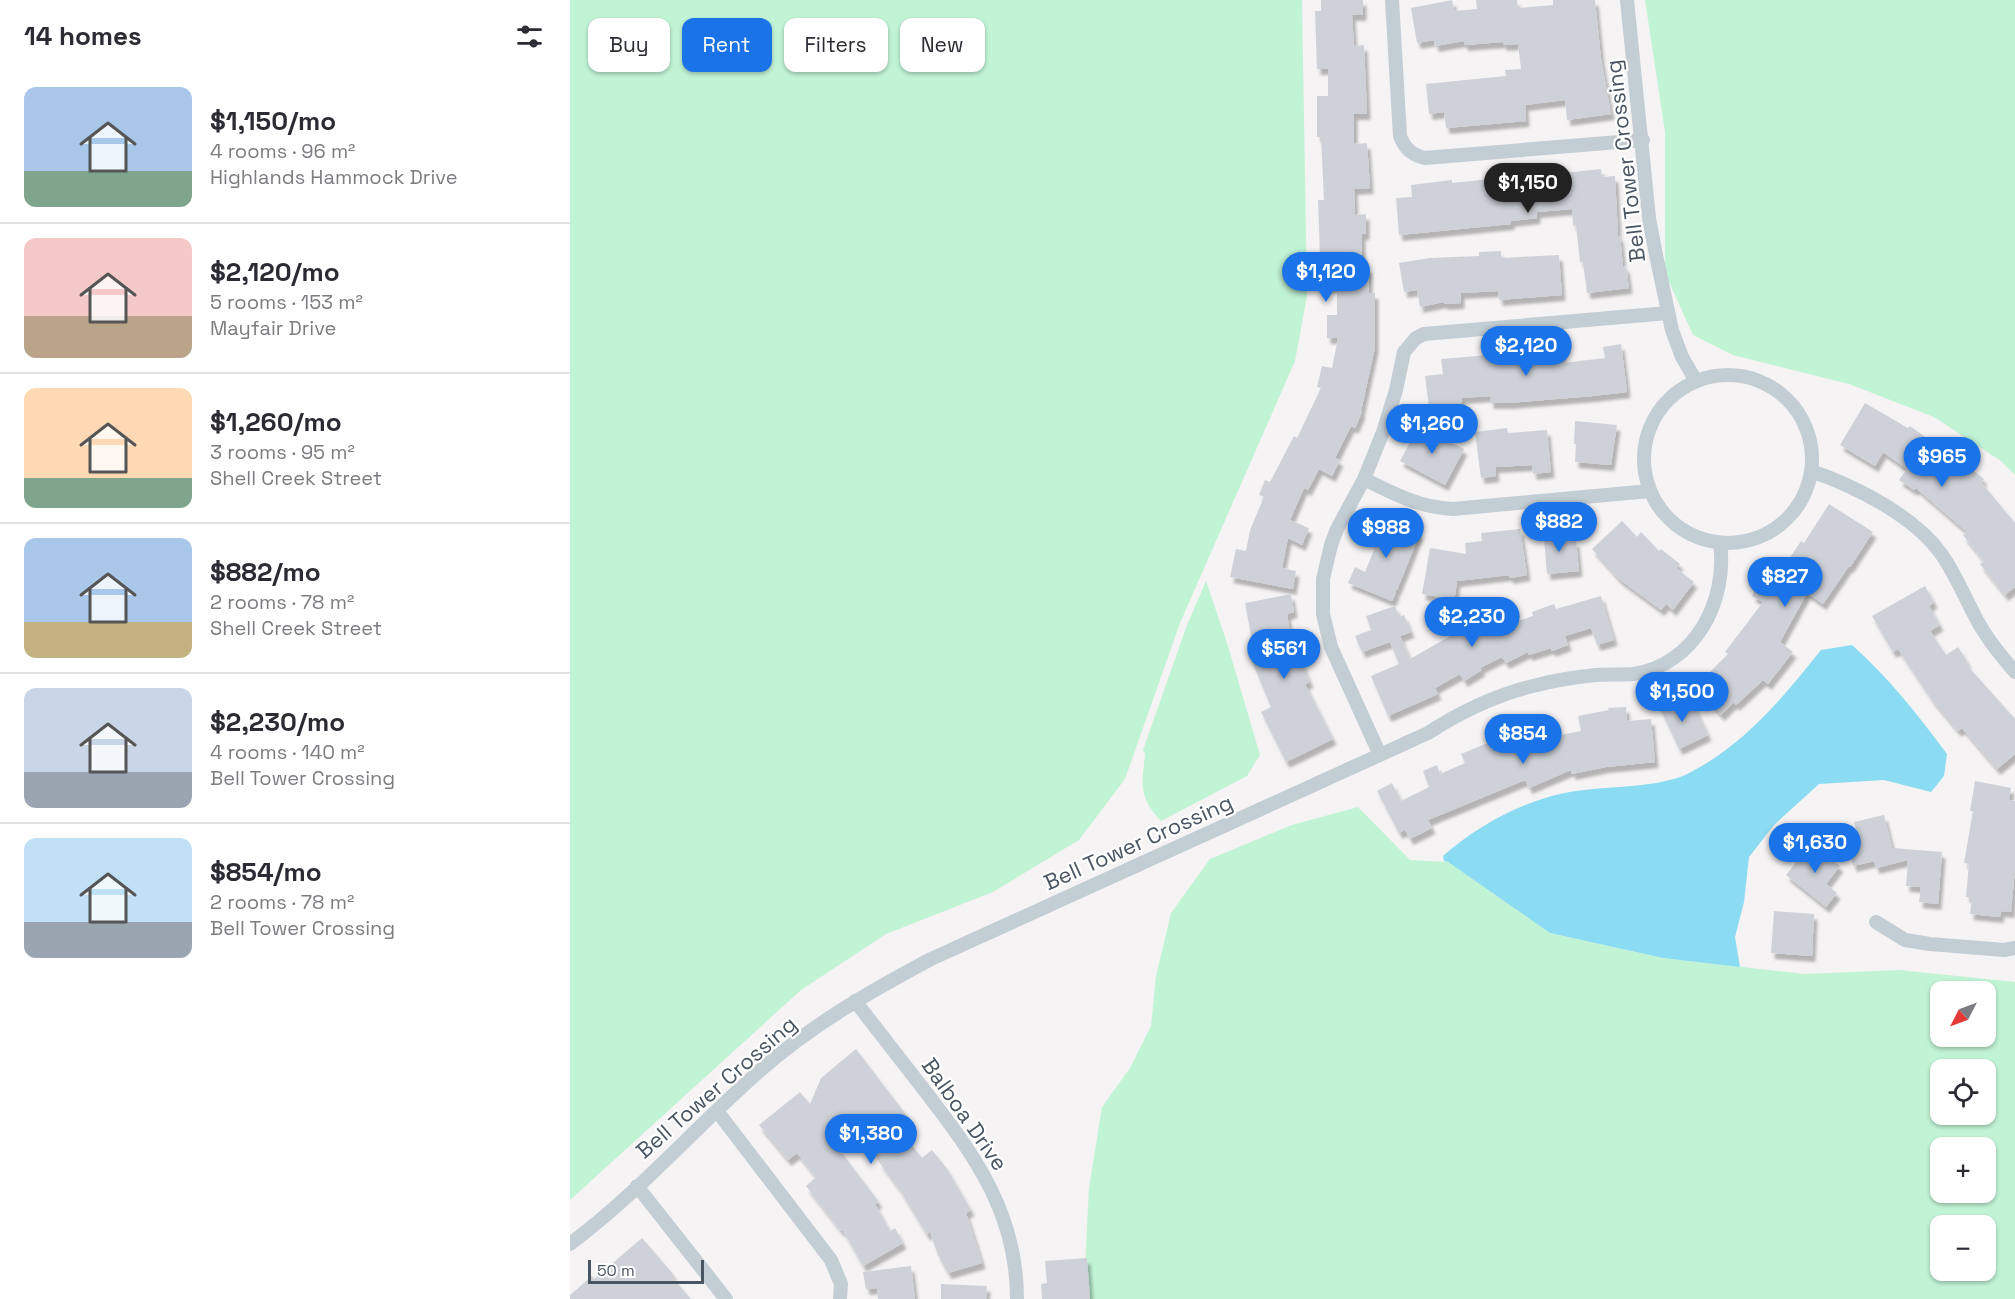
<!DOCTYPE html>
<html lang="en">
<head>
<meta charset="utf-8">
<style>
  body { margin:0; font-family:"Space Grotesk",sans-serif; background:#f2f2f3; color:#2b2b33; height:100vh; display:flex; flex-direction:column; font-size:22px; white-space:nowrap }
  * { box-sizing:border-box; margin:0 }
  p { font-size:20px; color:#7c7c81 }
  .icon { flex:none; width:33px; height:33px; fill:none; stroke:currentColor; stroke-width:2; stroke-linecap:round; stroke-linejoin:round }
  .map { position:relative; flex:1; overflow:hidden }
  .drawer { display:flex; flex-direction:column; background:#fff; width:570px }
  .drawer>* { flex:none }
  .top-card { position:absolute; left:18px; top:18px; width:570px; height:54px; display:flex; gap:12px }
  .needle { width:39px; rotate:228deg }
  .controls { position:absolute; left:1360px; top:981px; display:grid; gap:12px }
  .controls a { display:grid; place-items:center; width:66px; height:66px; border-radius:12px; background:#fff; box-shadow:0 2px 4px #0004; font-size:30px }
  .scale { position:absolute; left:18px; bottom:15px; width:116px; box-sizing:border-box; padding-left:6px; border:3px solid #495562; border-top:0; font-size:16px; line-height:21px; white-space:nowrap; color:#495562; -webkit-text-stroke:4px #fff; paint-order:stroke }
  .price { position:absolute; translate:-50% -51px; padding:0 14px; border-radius:21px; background:#1a73e8; color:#fff; font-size:20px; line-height:39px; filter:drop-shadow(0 2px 3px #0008) }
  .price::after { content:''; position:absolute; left:50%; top:36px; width:18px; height:14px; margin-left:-9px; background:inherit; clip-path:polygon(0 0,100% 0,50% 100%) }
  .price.selected { background:#222; color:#fff }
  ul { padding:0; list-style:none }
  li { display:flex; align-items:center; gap:18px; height:150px; padding:0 24px }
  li+li { border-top:2px solid #e1e1e2 }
  li span { display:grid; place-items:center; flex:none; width:168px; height:120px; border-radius:12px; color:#555 }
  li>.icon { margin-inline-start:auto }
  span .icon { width:72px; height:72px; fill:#fffc; stroke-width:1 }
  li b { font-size:26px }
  h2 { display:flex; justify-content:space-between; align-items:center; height:72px; padding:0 24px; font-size:26px }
  .tag { padding:0 21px; border-radius:12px; background:#fff; box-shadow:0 2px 4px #0004; font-size:21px; line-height:54px }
  .tag.selected { background:#1a73e8; color:#fff }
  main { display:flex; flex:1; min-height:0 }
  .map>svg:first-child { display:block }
</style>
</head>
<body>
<main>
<section class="drawer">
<h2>14 homes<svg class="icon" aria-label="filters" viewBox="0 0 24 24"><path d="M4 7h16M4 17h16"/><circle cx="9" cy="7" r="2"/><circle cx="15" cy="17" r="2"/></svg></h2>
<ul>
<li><span style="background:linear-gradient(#a9c7e8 70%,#7fa58c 0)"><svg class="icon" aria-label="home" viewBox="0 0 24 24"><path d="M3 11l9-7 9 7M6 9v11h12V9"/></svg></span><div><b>$1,150/mo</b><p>4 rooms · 96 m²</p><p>Highlands Hammock Drive</p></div></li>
<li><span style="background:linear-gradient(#f6c9c9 65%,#b9a48a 0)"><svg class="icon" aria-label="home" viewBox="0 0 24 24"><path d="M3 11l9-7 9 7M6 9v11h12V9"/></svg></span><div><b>$2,120/mo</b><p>5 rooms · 153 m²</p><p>Mayfair Drive</p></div></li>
<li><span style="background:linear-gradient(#ffd9b3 75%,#7fa58c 0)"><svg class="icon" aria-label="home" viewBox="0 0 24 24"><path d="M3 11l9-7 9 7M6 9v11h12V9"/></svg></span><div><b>$1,260/mo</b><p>3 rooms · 95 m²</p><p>Shell Creek Street</p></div></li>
<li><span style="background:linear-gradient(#a9c7e8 70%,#c2b280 0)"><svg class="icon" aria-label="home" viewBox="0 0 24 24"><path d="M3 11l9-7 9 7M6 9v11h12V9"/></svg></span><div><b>$882/mo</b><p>2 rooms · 78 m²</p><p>Shell Creek Street</p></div></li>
<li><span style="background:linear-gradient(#c9d6e8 70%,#9aa5b1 0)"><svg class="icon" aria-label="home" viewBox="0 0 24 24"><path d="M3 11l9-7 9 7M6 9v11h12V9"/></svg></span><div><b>$2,230/mo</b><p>4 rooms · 140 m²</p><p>Bell Tower Crossing</p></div></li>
<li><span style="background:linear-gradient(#bfe0f5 70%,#9aa5b1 0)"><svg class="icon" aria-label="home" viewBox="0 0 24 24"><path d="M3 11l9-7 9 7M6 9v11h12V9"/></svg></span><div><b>$854/mo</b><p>2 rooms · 78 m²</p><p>Bell Tower Crossing</p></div></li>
</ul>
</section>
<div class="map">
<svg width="1445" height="1299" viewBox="0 0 1445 1299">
  <defs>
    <filter id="shadow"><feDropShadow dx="3.5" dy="6" stdDeviation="1.5" flood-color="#0004"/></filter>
  </defs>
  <rect width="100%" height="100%" fill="#f5f3f3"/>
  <path fill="#c1f3d5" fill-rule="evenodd" d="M0 0H732L737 296 725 361 610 623 555 779 509 840 423 892 316 934 231 990 0 1200Z
    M1075 0H1445V475L1431 461 1364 417 1279 384 1163 355 1123 335 1095 273V132Z
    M636 581 657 643 690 755 677 776 591 821C568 796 572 786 575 754L573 750 617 625Z
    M788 807 840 860 878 862 980 933 1093 958 1235 974 1329 970 1445 982V1299H517L514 1288 519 1188 532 1107 560 1068 581 1026 586 976 601 913 640 859 722 825ZM1371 992H1416V1036H1371ZM1371 1070H1416V1114H1371ZM1371 1148H1416V1192H1371ZM1371 1226H1416V1270H1371Z"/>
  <path fill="#8bdbf2" d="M1282 645C1319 678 1348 715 1377 754L1374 776 1361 792 1314 780 1249 784 1204 825 1179 857 1174 902 1165 937 1170 967 1093 958 980 933 878 862 874 861 873 856C909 824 958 798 1006 791 1041 786 1077 788 1110 777 1117 775 1124 770 1130 767 1178 740 1217 693 1251 650Z"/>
  <path fill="#ced2d8" filter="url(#shadow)" d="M751 0H793V15H782L784 46 794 45 797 114H784V144L797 143 800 188 784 189 785 215 796 214V234H792V267H799V293H805V347L791 411 792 412 785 428 781 426 765 458 770 460 762 476 749 469 738 490 734 488 720 520 739 528 732 545 718 538 712 568 726 571 723 589 660 577 666 549 676 551 680 530 694 497 689 495 695 480 700 482 724 436 727 438 751 388 747 387 752 366 762 368 768 338H757V315H767V286L751 287 748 200H754L751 137H747V96H758V69H747L745 11H751Z
    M882 0 884 11 907 9 906 0H947L948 8 983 5V0H1025L1031 59 1041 114 997 120 995 100 955 105 956 121 876 128 874 112 859 114 856 84 936 76 935 70 951 69 948 44 933 45V42L894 45V41L865 46 864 40 847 43 841 8Z
    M1031 169 1032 177 1045 176 1048 236H1050L1053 267 1056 266 1059 288 1017 293 1013 262H1010L1006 225 1003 226 1002 209 967 212V218L941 221V224L829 235 826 198 842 197 841 185 882 180V183L958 175V177Z
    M931 251V258L989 255 992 295 929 300 928 291 891 293V303L874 304V302L850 307 847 290 834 292 829 263 860 258 909 256V252Z
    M1051 344 1057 392 1023 396 937 403H920V396L891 398 892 403 859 407 855 376 873 374 871 359 991 349 992 363 1035 358 1033 347Z
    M1295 403 1338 428 1340 426 1380 455 1382 453 1414 479 1411 482 1445 523V587L1435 595 1410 564 1414 561 1393 535 1397 532 1346 488 1344 490 1329 480 1337 469 1313 452 1305 466 1270 445Z
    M1005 421 1047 425 1041 465 1005 462 1006 444H1004Z
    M849 425 894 449 875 485 830 461Z
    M937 428 938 433 977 430 981 472 963 474 962 465 925 467 926 476 911 478 905 432Z
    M1259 504 1303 532 1280 567 1279 566 1253 604 1237 593 1210 642 1223 652 1198 684 1193 680 1166 705 1164 702 1151 715 1125 687 1158 654 1155 652 1193 602 1182 596 1190 580 1201 586 1231 541 1234 543Z
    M821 518 850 533 827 590H825L826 593 822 601 778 583 785 567 795 572 806 545 792 538 800 524 814 532Z
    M1052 521 1067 537 1071 532 1089 551 1091 549 1110 564 1106 568 1124 582 1103 610 1096 604 1091 610 1049 579 1022 549Z
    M989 526 990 542 1006 541 1009 571 977 574 973 527Z
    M950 529 957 575 940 578 939 575 887 581 884 603 869 601 870 597 852 594 860 548 896 554 895 543 912 541 911 533Z
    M1355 586 1364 602 1359 606 1370 625 1360 631 1376 655 1388 647 1398 663 1396 664 1445 719V754L1427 769 1392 728 1388 731 1362 700 1328 649 1323 652 1302 616Z
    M721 594 724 612 717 614 721 638 740 682 735 684 763 739 716 762 691 712 701 707 681 659 685 657 675 603Z
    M1031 596 1044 640 1027 645 1021 628 995 636 998 645 982 651 981 648 959 655 958 652 936 663 932 657 910 668 912 670 894 681 890 674 865 688 868 694 818 716 801 676 829 664 820 642 792 652 785 636 801 630 796 616 825 606 829 617 834 615 841 632 830 636 840 659 889 631 893 637 935 617 939 624 963 616 962 612 984 604 986 609Z
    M1101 695 1109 712 1124 705 1138 735 1109 749 1087 702Z
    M1056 707 1057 721 1081 719 1085 762 1036 767 1002 774 1001 770 959 788 955 780 858 820 862 828 840 839 835 830 829 833 807 791 822 783 831 801 859 787 853 771 867 765 870 774 895 763 891 754 937 735 935 730 951 723 957 738 977 730 980 737 1011 731 1008 716 1039 710 1038 708Z
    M1405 781 1441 788 1439 800 1445 801V868L1441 912 1431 911 1430 917 1400 914 1402 897H1396L1399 864 1394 863 1403 811H1400Z
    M1314 815 1322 848 1372 852 1368 904 1349 902 1351 887 1336 886 1338 860 1306 868 1304 861 1283 866 1275 832 1286 829 1284 822Z
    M1241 843 1270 866 1256 884 1267 893 1256 907 1216 875Z
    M1204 911 1244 914 1242 956 1201 953Z
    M286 1049 334 1112 327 1119 337 1130 333 1134 352 1158 362 1150 377 1169 401 1210 396 1213 412 1263 378 1273 368 1255 360 1232 357 1235 328 1187 309 1162 311 1160 282 1125 262 1140 309 1202 305 1204 320 1231 325 1228 333 1243 293 1266 272 1229 271 1231 236 1186 246 1177 227 1153 218 1160 189 1125 230 1092 240 1104 251 1078Z
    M72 1238 103 1274 101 1276 121 1299H0V1295L22 1276 24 1279Z
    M517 1258 520 1299H472L471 1284 477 1283 475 1261Z
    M341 1266 345 1299H308L307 1288 296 1289 293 1272Z
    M371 1284 417 1286 416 1299H371Z"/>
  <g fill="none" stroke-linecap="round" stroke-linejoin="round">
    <path stroke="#c3cdd4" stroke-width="14" d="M822 0 830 136C835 149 842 155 855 158L1073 140
      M1057 0 1079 218 1086 255 1102 330 1112 357 1126 381
      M1074 459a84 84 0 1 1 168 0a84 84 0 1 1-168 0Z
      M1241 471C1285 486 1345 516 1372 555 1386 575 1395 598 1407 620 1417 639 1431 656 1445 672
      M794 479C824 494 848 507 883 509L1080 491
      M810 755 761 647 753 614V579L761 545 767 529 794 479 813 432 826 390 834 352 846 338 854 334 1098 313
      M1306 922 1335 940 1360 944 1434 950 1445 948
      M285 1001C308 1031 332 1061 355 1091 405 1156 447 1213 447 1299
      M147 1111 261 1260 271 1284 270 1299
      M67 1186 156 1299
      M0 1244C67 1194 123 1130 186 1074 238 1027 299 992 361 959L858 733C892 711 928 694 967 685 986 680 1006 677 1026 675 1038 674 1051 675 1063 674 1125 665 1158 601 1150 543"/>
  </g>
  <g text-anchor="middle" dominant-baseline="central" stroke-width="4.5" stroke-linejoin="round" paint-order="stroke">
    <g font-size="22" fill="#495562" stroke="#fff">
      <text transform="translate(1055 161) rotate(-97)">Bell Tower Crossing</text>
      <text transform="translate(568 842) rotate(-24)">Bell Tower Crossing</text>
      <text transform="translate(146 1087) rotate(-41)">Bell Tower Crossing</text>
      <text transform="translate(395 1114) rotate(55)">Balboa Drive</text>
    </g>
  </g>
</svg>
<div class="controls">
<a><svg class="needle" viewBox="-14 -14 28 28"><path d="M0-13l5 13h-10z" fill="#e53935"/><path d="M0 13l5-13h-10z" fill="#7c7c81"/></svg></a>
<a><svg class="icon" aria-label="locate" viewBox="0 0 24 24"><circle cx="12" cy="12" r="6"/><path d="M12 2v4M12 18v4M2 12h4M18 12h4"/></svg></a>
<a>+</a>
<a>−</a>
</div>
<div class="scale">50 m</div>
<b class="price selected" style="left:958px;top:214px">$1,150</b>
<b class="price" style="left:756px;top:303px">$1,120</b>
<b class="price" style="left:956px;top:377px">$2,120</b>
<b class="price" style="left:862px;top:455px">$1,260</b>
<b class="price" style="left:1372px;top:488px">$965</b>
<b class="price" style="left:989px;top:553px">$882</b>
<b class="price" style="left:816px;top:559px">$988</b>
<b class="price" style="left:1215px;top:608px">$827</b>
<b class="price" style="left:902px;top:648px">$2,230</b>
<b class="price" style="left:714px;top:680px">$561</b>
<b class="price" style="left:1112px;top:723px">$1,500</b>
<b class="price" style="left:953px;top:765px">$854</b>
<b class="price" style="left:1245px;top:874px">$1,630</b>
<b class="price" style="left:301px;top:1165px">$1,380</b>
<div class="top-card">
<a class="tag">Buy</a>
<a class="tag selected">Rent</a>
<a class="tag">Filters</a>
<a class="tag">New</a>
</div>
</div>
</main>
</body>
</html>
